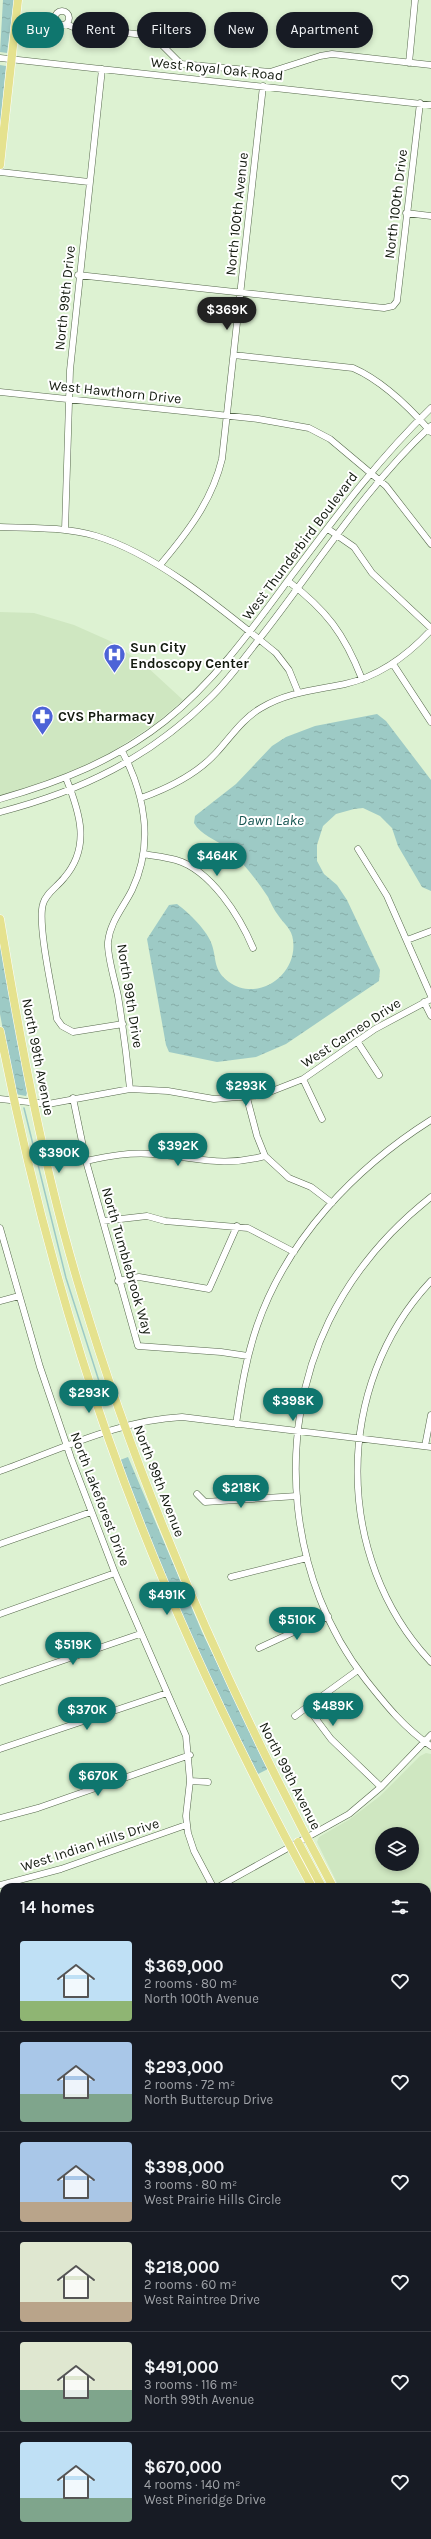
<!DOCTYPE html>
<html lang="en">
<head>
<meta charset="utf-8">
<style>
  body { margin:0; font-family:Karla,sans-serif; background:#242831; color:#f1f3f6; height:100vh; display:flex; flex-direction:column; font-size:15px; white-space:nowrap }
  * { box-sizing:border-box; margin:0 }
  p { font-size:13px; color:#9ea1a6 }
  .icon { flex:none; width:22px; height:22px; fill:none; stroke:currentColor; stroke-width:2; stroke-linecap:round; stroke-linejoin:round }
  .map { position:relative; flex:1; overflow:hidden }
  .panel { position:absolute; left:0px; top:1883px; width:431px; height:656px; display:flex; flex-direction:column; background:#171b24; border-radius:12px 12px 0 0; box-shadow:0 2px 6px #0003 }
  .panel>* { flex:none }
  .top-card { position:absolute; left:12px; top:12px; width:407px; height:36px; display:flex; gap:8px }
  .fabs { position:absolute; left:375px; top:1827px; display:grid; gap:8px }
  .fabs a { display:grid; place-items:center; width:44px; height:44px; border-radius:50%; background:#171b24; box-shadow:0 2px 6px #0003; font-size:20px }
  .price { position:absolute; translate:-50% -34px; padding:0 9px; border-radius:14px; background:#0f766e; color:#fff; font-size:13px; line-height:26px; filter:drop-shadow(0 1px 2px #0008) }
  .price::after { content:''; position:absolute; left:50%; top:24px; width:12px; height:9px; margin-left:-6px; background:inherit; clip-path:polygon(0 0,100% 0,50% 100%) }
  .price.on { background:#222; color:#fff }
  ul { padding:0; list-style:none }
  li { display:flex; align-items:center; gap:12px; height:100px; padding:0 20px }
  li+li { border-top:1px solid #363941 }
  li span { display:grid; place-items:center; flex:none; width:112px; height:80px; border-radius:4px; color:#555 }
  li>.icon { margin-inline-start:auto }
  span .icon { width:48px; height:48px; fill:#fffc; stroke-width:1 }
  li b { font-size:17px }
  h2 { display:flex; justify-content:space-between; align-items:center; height:48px; padding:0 20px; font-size:17px }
  .tag { padding:0 14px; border-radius:18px; background:#171b24; box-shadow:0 2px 6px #0003; font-size:14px; line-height:36px }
  .tag.on { background:#0f766e; color:#fff }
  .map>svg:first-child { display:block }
</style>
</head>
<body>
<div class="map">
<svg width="431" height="2539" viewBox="0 0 431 2539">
  <defs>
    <pattern id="grass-dots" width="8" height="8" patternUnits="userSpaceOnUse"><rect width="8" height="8" fill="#dbcab0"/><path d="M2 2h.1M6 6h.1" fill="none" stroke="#bbad96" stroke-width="1.8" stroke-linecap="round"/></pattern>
    <pattern id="water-ripples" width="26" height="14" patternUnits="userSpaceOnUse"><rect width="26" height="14" fill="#9dcac5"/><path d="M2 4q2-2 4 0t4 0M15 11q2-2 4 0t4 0" fill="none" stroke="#86ada8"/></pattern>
  </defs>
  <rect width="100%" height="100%" fill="#ddf2d2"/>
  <path fill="#cfe7c1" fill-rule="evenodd" d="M0 612 34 613 74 625 110 641 145 665 183 700 156 723 104 757 55 778 0 796Z
    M426 1753 431 1754V2007L427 2009V1887H339L317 1842 319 1837 350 1819 380 1796 420 1756ZM382 1834H412V1864H382Z"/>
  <path fill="url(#grass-dots)" d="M0 2338H4V2460L0 2462Z
    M427 2405 431 2407V2539H411L407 2535H427Z"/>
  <path fill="url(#water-ripples)" d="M3 0H14L7 53 0 52Z
    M0 65 6 66 0 128Z
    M377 714 386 721 431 780V891L422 887 398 846 392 828 380 816 363 808 354 809 336 814 323 826 317 845V861L324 874 337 885 347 900 380 970 379 981 286 1044 256 1057 217 1062 169 1052 166 1045 147 939 169 905 177 904C188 912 208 931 212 945 217 960 213 970 229 982 259 1003 298 974 293 940 292 929 284 924 278 915 274 910 271 903 268 897 256 879 243 862 227 848 216 840 200 834 194 823L195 816 236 784 272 746 286 737 315 726Z
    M0 940 27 1093 26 1096 15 1094 0 1014Z
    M128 1457 202 1632 268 1769 258 1774 219 1697 161 1569 120 1460Z
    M427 2069 431 2077V2104L427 2096Z"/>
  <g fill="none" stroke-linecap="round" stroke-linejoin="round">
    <path stroke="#9dcac5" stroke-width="1.5" d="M24 1108 66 1278 106 1403"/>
    <defs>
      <path id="minor" d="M55 18a7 7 0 1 1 14 0a7 7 0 1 1-14 0Z
        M66 24 73 27 153 36 181 64 270 72 320 56 332 54 431 65
        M0 58 431 105
        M409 63 415 0
        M0 172 89 182
        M406 213 431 216
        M78 275 384 308 393 306 397 301 420 103
        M234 355 353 368C383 381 410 408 431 432
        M0 392 258 419 309 428 330 439 386 486 431 544
        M0 527C32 528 65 527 96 536 159 555 225 612 276 653L289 670 298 692
        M328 529 354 547 372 573 431 628
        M65 530 70 370 102 69
        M160 565C187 533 212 501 222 459L263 86
        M288 581C326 610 344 633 362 679
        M393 664 431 722
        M122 751C145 795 154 844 132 890 123 908 110 922 108 942 107 956 115 981 118 996 123 1027 127 1058 130 1089
        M66 778C80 813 91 847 64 878 57 887 46 893 43 904 37 924 53 994 57 1019L62 1026 73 1032 123 1024
        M141 798C169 788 196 775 216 753 230 738 242 719 261 708 287 692 316 690 345 684 380 676 407 656 431 630
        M0 799C60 782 116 760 165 721 214 682 250 632 286 583 332 522 376 461 431 408
        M0 812C82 791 149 758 210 698 229 680 244 658 260 638 315 568 366 486 431 426
        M358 849 387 896 431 996
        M143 854C154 856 165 857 176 860 211 870 240 917 253 948
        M407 940 431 931
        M424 1002 431 1016
        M357 1041 379 1075
        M303 1079 322 1119
        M73 1098 86 1161 138 1346 221 1352 248 1356
        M247 1098 257 1136 265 1156 289 1178 311 1187 332 1203
        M0 1099 48 1104 130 1089 168 1091 214 1099 262 1095 303 1079 375 1029 431 999
        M86 1161C109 1156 130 1152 153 1154 196 1157 221 1168 265 1156
        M431 1197C388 1231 353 1272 329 1321 274 1434 288 1581 366 1680 385 1704 405 1729 431 1746
        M103 1221 147 1216 165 1221 248 1228 294 1252
        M0 1228 40 1367 71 1458 115 1573 186 1736 190 1781 186 1816 188 1833 194 1851 213 1887
        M118 1281 139 1277 209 1289 237 1226
        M431 1281C333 1385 333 1558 431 1662
        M0 1301 19 1296
        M236 1424C241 1390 246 1358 257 1326 287 1239 355 1168 431 1120
        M425 1446 431 1415
        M0 1471C59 1450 119 1420 182 1417L431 1447
        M197 1494 205 1502 297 1496
        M0 1544 91 1512
        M231 1577 307 1558
        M0 1614 115 1573
        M259 1648 328 1616
        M358 1670 307 1707 331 1739 381 1787
        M0 1682 140 1634
        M295 1716 307 1707
        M0 1749 167 1693
        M190 1781 208 1782
        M0 1818 38 1808 190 1755
        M0 1885 61 1869 186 1825
        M218 1887 349 1814 381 1787 431 1735
        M0 1955 4 1954
        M0 2026 4 2025
        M427 2047 431 2045
        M0 2092 4 2091
        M0 2161 4 2160
        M427 2191 431 2199
        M0 2230 4 2229
        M427 2263 431 2261
        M0 2301H4
        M427 2348 431 2345
        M427 2364 431 2366
        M0 2501 4 2499
        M345 2535 351 2539
        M305 2539 307 2535"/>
      <path id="major" d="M0 165 18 0
        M0 919C21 1045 44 1171 81 1293 143 1501 231 1697 333 1887
        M0 1031C27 1170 62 1306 109 1440 163 1594 234 1743 312 1887
        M298 1842 322 1887
        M427 2063 431 2070
        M427 2103 431 2110"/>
    </defs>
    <use href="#minor" stroke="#56684c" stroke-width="7"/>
    <use href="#major" stroke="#fff" stroke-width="9"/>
    <use href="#minor" stroke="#fff" stroke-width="6"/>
    <use href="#major" stroke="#e5e28e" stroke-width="8"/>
  </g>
  <defs>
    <symbol id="hospital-pin" viewBox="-11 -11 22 30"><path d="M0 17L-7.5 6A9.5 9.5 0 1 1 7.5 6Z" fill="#4d63d7" stroke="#fff"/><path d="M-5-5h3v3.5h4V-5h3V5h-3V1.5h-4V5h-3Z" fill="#fff"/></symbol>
    <symbol id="pharmacy-pin" viewBox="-11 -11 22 30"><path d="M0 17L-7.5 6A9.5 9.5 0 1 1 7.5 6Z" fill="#4d63d7" stroke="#fff"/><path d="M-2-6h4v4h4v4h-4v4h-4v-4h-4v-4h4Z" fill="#fff"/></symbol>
  </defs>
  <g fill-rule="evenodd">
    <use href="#hospital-pin" x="102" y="642" width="25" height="34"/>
    <use href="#pharmacy-pin" x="30" y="704" width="25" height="34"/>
  </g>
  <g text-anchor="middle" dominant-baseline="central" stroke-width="4" stroke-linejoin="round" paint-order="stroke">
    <g font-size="14" fill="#12190e" stroke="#fff">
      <text transform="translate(217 69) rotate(6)">West Royal Oak Road</text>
      <text transform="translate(396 204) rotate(-83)">North 100th Drive</text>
      <text transform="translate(237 214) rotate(-84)">North 100th Avenue</text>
      <text transform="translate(65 298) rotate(-84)">North 99th Drive</text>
      <text transform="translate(115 392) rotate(6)">West Hawthorn Drive</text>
      <text transform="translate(300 546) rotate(-53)">West Thunderbird Boulevard</text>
      <text transform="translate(130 996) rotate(81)">North 99th Drive</text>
      <text transform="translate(351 1033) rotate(-33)">West Cameo Drive</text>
      <text transform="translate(38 1057) rotate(79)">North 99th Avenue</text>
      <text transform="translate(127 1261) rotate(74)">North Tumblebrook Way</text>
      <text transform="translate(159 1481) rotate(69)">North 99th Avenue</text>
      <text transform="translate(100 1499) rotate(69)">North Lakeforest Drive</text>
      <text transform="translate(290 1776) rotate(63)">North 99th Avenue</text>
      <text transform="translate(90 1845) rotate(-18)">West Indian Hills Drive</text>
    </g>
    <g font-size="14" font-weight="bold" fill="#12190e" stroke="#fff" text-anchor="start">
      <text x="130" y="647">Sun City<tspan x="130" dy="16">Endoscopy Center</tspan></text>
      <text x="58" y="716">CVS Pharmacy</text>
    </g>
    <g font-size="15" font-style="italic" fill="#175652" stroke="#fff">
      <text x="271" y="820">Dawn Lake</text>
    </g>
  </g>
</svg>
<div class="fabs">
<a><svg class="icon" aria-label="layers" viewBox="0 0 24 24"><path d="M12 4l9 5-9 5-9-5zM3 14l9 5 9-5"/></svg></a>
</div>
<b class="price on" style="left:227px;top:331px">$369K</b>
<b class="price" style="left:217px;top:877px">$464K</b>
<b class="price" style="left:246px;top:1107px">$293K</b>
<b class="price" style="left:178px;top:1167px">$392K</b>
<b class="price" style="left:59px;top:1174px">$390K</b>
<b class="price" style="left:89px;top:1414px">$293K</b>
<b class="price" style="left:293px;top:1422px">$398K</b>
<b class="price" style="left:241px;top:1509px">$218K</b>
<b class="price" style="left:167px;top:1616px">$491K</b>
<b class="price" style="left:297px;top:1641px">$510K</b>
<b class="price" style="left:73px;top:1666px">$519K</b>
<b class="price" style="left:333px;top:1727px">$489K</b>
<b class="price" style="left:87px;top:1731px">$370K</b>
<b class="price" style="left:98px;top:1797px">$670K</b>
<div class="top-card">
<a class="tag on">Buy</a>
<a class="tag">Rent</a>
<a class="tag">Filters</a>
<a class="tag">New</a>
<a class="tag">Apartment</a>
</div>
<section class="panel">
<h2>14 homes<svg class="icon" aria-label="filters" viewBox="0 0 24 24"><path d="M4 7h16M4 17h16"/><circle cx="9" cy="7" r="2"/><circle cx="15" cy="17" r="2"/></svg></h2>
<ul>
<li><span style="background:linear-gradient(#bfe0f5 75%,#8fb573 0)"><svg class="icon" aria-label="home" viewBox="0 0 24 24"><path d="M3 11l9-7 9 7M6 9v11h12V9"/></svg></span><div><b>$369,000</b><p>2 rooms · 80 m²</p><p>North 100th Avenue</p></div><svg class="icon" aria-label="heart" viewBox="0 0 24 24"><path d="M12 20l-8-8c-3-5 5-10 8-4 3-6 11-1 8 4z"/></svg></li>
<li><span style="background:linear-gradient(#a9c7e8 65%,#7fa58c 0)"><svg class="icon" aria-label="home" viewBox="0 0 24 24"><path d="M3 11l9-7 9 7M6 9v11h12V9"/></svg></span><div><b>$293,000</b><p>2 rooms · 72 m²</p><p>North Buttercup Drive</p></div><svg class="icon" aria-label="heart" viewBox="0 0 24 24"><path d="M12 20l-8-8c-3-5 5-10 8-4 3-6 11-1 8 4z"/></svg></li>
<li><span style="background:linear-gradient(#a9c7e8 75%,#b9a48a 0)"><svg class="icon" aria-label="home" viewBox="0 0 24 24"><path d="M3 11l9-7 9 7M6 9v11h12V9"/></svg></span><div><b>$398,000</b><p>3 rooms · 80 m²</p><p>West Prairie Hills Circle</p></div><svg class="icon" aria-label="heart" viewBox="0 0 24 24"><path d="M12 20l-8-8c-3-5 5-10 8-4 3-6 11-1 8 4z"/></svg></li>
<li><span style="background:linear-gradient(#dfe7d0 75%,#b9a48a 0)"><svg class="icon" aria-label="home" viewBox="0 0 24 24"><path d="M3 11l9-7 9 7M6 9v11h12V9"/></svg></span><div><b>$218,000</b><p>2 rooms · 60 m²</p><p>West Raintree Drive</p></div><svg class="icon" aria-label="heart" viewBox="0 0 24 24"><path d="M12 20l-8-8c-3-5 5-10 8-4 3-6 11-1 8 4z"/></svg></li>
<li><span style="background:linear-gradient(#dfe7d0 60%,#7fa58c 0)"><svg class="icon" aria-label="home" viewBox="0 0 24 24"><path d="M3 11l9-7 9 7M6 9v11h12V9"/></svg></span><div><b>$491,000</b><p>3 rooms · 116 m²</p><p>North 99th Avenue</p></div><svg class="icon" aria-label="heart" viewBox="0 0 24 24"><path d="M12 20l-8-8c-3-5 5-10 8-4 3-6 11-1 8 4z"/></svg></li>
<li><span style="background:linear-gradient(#bfe0f5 70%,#7fa58c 0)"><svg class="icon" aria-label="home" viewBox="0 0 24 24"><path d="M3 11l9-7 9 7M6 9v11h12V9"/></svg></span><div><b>$670,000</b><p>4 rooms · 140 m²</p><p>West Pineridge Drive</p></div><svg class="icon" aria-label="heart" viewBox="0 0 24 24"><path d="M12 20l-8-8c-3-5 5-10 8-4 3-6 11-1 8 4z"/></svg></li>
</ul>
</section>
</div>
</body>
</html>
